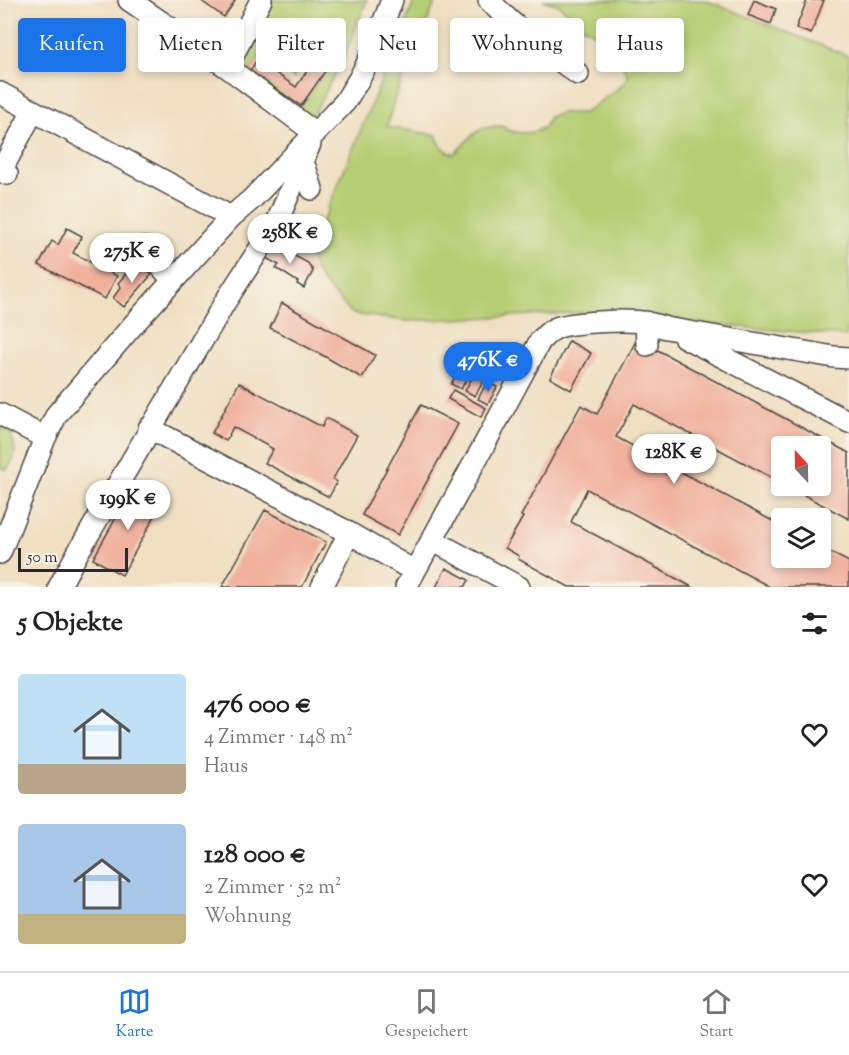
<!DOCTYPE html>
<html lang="de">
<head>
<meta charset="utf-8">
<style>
  body { margin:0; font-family:"Sorts Mill Goudy",serif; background:#f6f6f6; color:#222; height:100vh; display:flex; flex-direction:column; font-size:22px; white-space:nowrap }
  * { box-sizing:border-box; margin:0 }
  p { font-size:20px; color:#767676 }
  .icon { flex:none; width:33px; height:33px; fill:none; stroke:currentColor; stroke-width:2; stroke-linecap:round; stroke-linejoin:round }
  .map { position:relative; height:587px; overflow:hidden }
  .drawer { display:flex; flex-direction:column; background:#fff; flex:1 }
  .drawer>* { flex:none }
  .banner { position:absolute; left:18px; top:18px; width:813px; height:54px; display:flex; gap:12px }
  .needle { width:39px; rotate:338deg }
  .fabs { position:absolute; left:771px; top:436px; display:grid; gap:12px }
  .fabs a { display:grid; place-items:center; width:60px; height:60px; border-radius:6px; background:#fff; box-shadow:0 3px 9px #0003; font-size:30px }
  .scale { position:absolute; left:18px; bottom:15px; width:110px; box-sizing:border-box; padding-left:6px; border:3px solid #2b2b2b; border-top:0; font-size:16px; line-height:21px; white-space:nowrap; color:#2b2b2b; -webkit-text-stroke:4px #f7f3e8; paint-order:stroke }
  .price { position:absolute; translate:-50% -51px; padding:0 14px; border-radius:21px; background:#fff; color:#222; font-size:20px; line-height:39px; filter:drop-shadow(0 2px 3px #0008) }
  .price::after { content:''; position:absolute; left:50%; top:36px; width:18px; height:14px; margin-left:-9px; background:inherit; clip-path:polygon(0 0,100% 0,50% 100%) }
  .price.active { background:#1a73e8; color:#fff }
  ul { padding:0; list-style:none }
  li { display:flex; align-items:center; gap:18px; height:150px; padding:0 18px }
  li span { display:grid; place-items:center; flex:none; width:168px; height:120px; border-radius:6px; color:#555 }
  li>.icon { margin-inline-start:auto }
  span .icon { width:72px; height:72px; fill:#fffc; stroke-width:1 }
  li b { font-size:26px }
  h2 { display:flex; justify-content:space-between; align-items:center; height:72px; padding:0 18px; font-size:26px }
  .chip { padding:0 21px; border-radius:6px; background:#fff; box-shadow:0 3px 9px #0003; font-size:21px; line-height:54px }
  .chip.active { background:#1a73e8; color:#fff }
  .menu { display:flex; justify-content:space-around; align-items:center; height:84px; border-top:2px solid #e0e0e0; background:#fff; font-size:16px; color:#767676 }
  .menu a { display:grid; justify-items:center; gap:3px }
  .menu .active { color:#1a73e8 }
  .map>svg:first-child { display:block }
</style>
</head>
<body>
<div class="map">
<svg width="849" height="587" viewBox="0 0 849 587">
  <rect width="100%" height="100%" fill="#f7f3e8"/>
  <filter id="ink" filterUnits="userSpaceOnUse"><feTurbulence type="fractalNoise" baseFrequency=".0167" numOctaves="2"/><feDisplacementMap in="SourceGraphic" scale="12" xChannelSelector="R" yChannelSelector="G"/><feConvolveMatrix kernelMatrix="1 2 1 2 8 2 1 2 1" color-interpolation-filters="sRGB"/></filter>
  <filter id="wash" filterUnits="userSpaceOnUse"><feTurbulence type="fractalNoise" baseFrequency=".008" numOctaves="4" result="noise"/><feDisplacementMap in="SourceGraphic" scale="24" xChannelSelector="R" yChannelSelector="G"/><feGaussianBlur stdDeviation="1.35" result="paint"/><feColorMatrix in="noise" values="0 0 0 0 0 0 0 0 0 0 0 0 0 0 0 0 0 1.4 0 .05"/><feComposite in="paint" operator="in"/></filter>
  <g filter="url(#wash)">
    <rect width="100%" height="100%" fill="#f0dfc1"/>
    <path fill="#b6ce73" stroke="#707c4f" stroke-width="1.5" d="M270 0H367L360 18 357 19 358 22 345 55 332 81 328 83 329 86 314 113 307 116 296 109 298 104 301 106 328 67 306 51 294 78 261 55 250 71 287 96 284 101 240 66 241 55Z
      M415 0 435 3 394 100 387 127 436 135C440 145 443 150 454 154 472 137 474 126 502 126 511 135 535 135 545 126 547 123 548 120 549 117L561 113H584L620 87 626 79 627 74 620 61 601 38 594 33 576 23 574 18 559 5 542 0H705L849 56V324L846 336 705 324 620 311 408 321 353 314 323 283 315 270 309 254Z
      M0 426 10 431C15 448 19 454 7 469L0 468Z"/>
    <g id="blocks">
      <path fill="#f1b19d" d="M200 0H234L235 1 224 17Z
        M754 0 776 9 771 24 748 15Z
        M807 0H824L811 34 796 28Z
        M316 58 328 67 301 106 250 71 257 60 296 87Z
        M67 228 82 236 73 253 117 276 105 299 39 265 52 241 58 245Z
        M272 244 308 263 313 271 304 288 297 284 298 282 276 268 279 265 264 257Z
        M136 262 152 274 124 307 113 298 121 287 118 283Z
        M282 303 375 355 362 378 324 356 270 328Z
        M637 339 849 453V519L787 486H820V447H782V483L634 404 616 437 782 526V558H820V547L849 562V587H770L587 489 571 522 692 587H569L518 559 519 556 505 548 523 517 521 516 581 405 597 414Z
        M569 341 591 353 571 390 550 378Z
        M461 367 470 372 461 389 451 384Z
        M474 374 484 380 475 396 465 391Z
        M487 382 497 387 488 404 478 399Z
        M239 383 322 427 326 418 357 435 333 479 337 482 329 497 265 463 273 449 233 427 226 441 212 433Z
        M453 390 486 408 481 417 448 399Z
        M421 405 458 424 398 535 362 515Z
        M133 487 162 503 122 575 93 559Z
        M265 510 326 542 302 587H222Z
        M446 568 469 580 465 587H436Z"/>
    </g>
  </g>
  <g filter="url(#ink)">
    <use href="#blocks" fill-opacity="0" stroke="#494642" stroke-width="1.5"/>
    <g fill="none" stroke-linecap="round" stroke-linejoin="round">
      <defs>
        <path id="minor" d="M129 0 227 67 315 133
          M489 0C515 29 547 51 578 74
          M227 67 261 0
          M0 93 231 217
          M303 161 312 189
          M7 174 1 171 33 111
          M144 248 173 280
          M646 322 647 345
          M684 337 849 422
          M0 414 45 438
          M149 428 344 530 414 571
          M432 540 519 587
          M0 553 45 438 57 414 133 325 231 217 252 199 345 102 359 79 369 60 392 0
          M59 587 77 554 225 302 277 222 310 144
          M322 587 349 533
          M406 587 483 447 540 341C546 335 551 329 559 327 576 322 630 319 648 323 654 324 660 326 666 328L834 357 849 358"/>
      </defs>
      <use href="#minor" stroke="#494642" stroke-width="24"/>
      <use href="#minor" stroke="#fff" stroke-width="21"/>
    </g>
  </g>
</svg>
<div class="fabs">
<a><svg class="needle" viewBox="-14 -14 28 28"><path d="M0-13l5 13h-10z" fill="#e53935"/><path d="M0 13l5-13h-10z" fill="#767676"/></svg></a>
<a><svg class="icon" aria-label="layers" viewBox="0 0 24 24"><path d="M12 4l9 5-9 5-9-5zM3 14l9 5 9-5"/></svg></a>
</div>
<div class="scale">50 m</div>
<b class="price" style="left:290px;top:265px">258K €</b>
<b class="price" style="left:132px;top:284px">275K €</b>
<b class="price active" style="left:488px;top:393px">476K €</b>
<b class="price" style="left:674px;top:485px">128K €</b>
<b class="price" style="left:128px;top:531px">199K €</b>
<div class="banner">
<a class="chip active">Kaufen</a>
<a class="chip">Mieten</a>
<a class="chip">Filter</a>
<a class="chip">Neu</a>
<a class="chip">Wohnung</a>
<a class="chip">Haus</a>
</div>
</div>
<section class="drawer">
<h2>5 Objekte<svg class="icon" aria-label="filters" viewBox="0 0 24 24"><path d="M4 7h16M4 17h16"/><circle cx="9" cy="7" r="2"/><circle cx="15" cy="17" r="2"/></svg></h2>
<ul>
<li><span style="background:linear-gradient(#bfe0f5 75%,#b9a48a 0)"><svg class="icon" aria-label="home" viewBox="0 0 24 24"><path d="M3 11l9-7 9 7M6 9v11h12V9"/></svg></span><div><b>476 000 €</b><p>4 Zimmer · 148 m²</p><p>Haus</p></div><svg class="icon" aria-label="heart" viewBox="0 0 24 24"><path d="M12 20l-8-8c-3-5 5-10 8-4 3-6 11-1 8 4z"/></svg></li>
<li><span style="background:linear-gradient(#a9c7e8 75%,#c2b280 0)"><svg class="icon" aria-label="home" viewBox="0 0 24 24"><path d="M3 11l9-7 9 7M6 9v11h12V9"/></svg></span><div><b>128 000 €</b><p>2 Zimmer · 52 m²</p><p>Wohnung</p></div><svg class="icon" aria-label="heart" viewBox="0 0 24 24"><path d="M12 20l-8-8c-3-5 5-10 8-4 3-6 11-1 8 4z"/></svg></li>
</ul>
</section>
<nav class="menu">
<a class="active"><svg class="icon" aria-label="map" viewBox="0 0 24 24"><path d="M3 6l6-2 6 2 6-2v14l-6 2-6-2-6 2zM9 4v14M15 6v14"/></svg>Karte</a>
<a><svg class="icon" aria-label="saved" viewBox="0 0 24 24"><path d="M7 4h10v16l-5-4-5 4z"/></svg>Gespeichert</a>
<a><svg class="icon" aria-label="home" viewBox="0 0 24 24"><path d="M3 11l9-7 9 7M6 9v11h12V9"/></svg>Start</a>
</nav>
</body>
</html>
